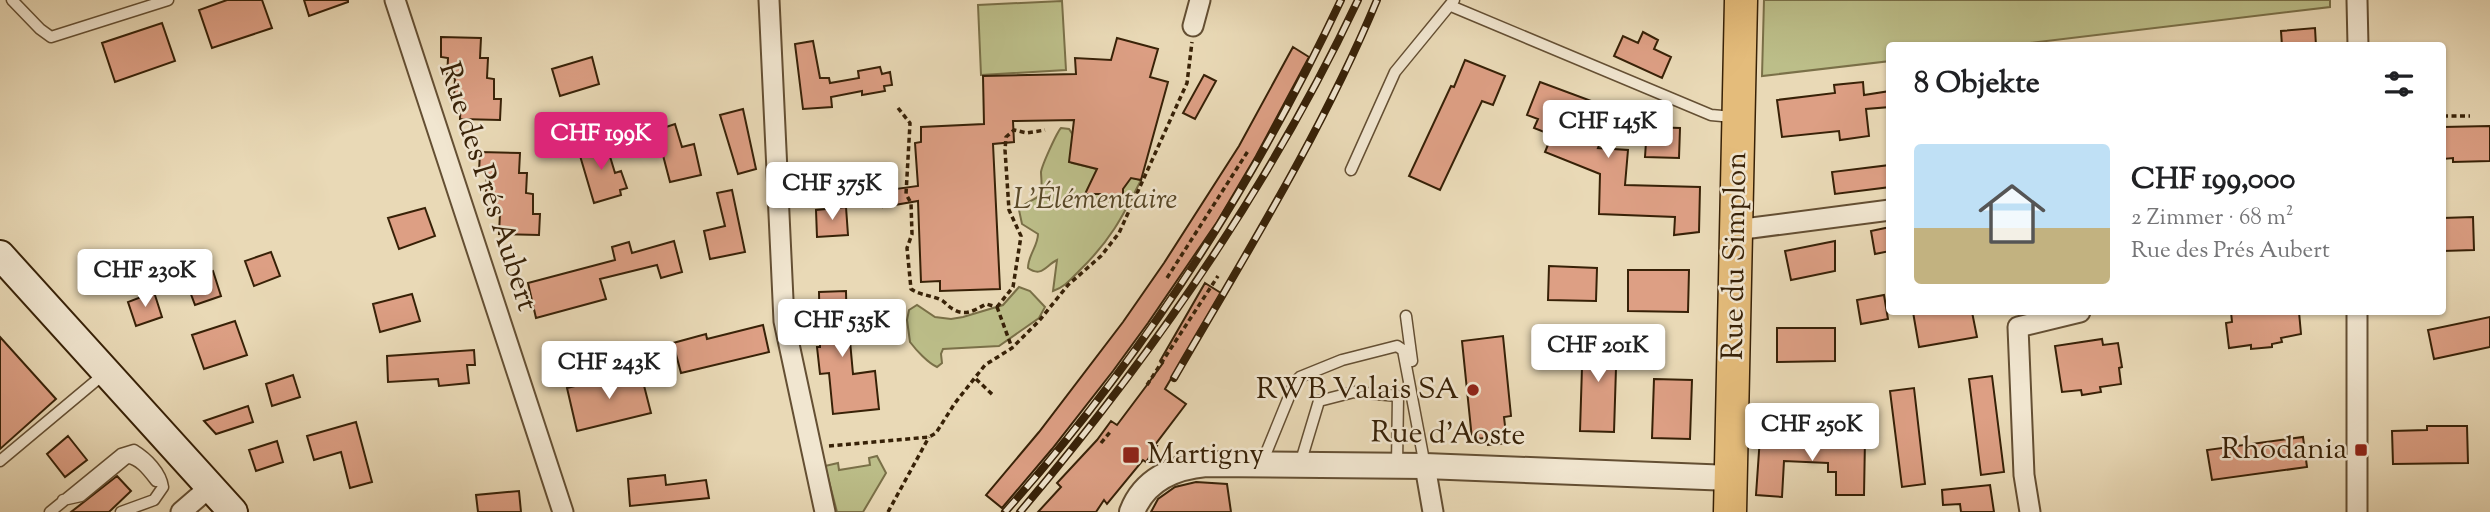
<!DOCTYPE html>
<html lang="de">
<head>
<meta charset="utf-8">
<style>
  body { margin:0; font-family:"Sorts Mill Goudy",serif; background:#f6f6f6; color:#202124; height:100vh; display:flex; flex-direction:column; font-size:26px; white-space:nowrap }
  * { box-sizing:border-box; margin:0 }
  p { font-size:23px; color:#757577 }
  .icon { flex:none; width:38px; height:38px; fill:none; stroke:currentColor; stroke-width:2; stroke-linecap:round; stroke-linejoin:round }
  .map { position:relative; flex:1; overflow:hidden }
  .panel { position:absolute; left:1886px; top:42px; width:560px; height:273px; display:flex; flex-direction:column; background:#fff; border-radius:7px; box-shadow:0 2px 5px #0004 }
  .panel>* { flex:none }
  .price { position:absolute; translate:-50% -60px; padding:0 16px; border-radius:7px; background:#fff; color:#222; font-size:23px; line-height:46px; filter:drop-shadow(0 2px 4px #0008) }
  .price::after { content:''; position:absolute; left:50%; top:42px; width:21px; height:16px; margin-left:-10px; background:inherit; clip-path:polygon(0 0,100% 0,50% 100%) }
  .price.current { background:#db2777; color:#fff }
  ul { padding:0; list-style:none }
  li { display:flex; align-items:center; gap:21px; height:175px; padding:0 28px }
  li+li { border-top:2px solid #e0e0e0 }
  li span { display:grid; place-items:center; flex:none; width:196px; height:140px; border-radius:7px; color:#555 }
  li>.icon { margin-inline-start:auto }
  span .icon { width:84px; height:84px; fill:#fffc; stroke-width:1 }
  li b { font-size:30px }
  h2 { display:flex; justify-content:space-between; align-items:center; height:84px; padding:0 28px; font-size:30px }
  .map>svg:first-child { display:block }
</style>
</head>
<body>
<div class="map">
<svg width="2490" height="512" viewBox="0 0 2490 512">
  <rect width="100%" height="100%" fill="#e9d9b6"/>
  <filter id="stains"><feTurbulence type="fractalNoise" baseFrequency=".00286" numOctaves="4"/><feColorMatrix values="0 0 0 0 .2 0 0 0 0 .09 0 0 0 0 .02 0 0 0 .5 -.17"/></filter>
  <radialGradient id="worn" r=".72"><stop offset=".6" stop-color="#630" stop-opacity="0"/><stop offset="1" stop-color="#630" stop-opacity=".3"/></radialGradient>
  <path fill="#bcbe89" stroke="#7a7048" stroke-width="2" d="M1764 0H2330V7L2014 45 1890 46V61L1762 76Z
    M1062 1 1066 70 981 75 978 5Z
    M1061 128 1069 129 1073 135 1072 163 1141 180C1122 218 1110 241 1079 271 1071 279 1065 287 1053 291L1057 260C1046 265 1042 278 1028 268 1028 255 1038 246 1038 234L1022 224 1019 210C1025 201 1036 201 1040 194 1043 189 1041 178 1041 172 1042 165 1057 132 1061 128Z
    M1019 287 1030 291 1045 307 1039 318 999 346 943 349 941 354 942 363 937 367C928 363 916 350 910 342L907 320 909 310 917 305 935 317 951 319 963 317 1003 305Z
    M877 456 886 473 863 512H837L825 466 838 463 839 470 870 465 869 458Z"/>
  <path fill="#dd9f84" stroke="#372107" stroke-width="2" d="M227 0H262L272 28 212 48 199 10Z
    M304 0H348V2L309 16Z
    M162 23 175 61 115 82 102 43Z
    M2315 28 2316 46H2282L2281 31Z
    M1643 32 1658 40 1654 49 1671 57 1662 78 1614 56 1623 36 1638 43Z
    M441 37 481 38 480 58H488L487 78 494 79V99H501L500 120 460 119 461 98H454L455 78H447L448 58 441 57Z
    M1117 38 1158 49 1150 77 1168 82 1141 180 1131 178 1123 189V203L1101 194H1085L1097 169 1069 162 1074 120 1013 121 1014 142 993 144 1000 289 940 291V281L921 282 918 201 883 207 881 191 918 186 915 143 921 142V127L984 124 983 76 1076 74 1075 58 1111 60Z
    M813 41 820 78H829L830 83 859 78 858 71 880 67 882 74 890 72 892 85 884 86 885 91 862 95V91L831 97 832 107 803 109 795 44Z
    M1293 47 1309 57 1256 156 1217 222 1148 323 1113 371 1052 449 1002 508 986 495 1039 432 1123 322 1164 263 1239 146Z
    M592 57 599 84 560 96 552 69Z
    M1465 60 1505 76 1493 105 1482 101 1440 190 1409 176 1451 86 1454 87Z
    M1204 75 1216 81 1195 119 1183 113Z
    M1540 82 1613 109 1598 148 1628 150 1625 185 1700 187 1699 232 1674 235 1675 217 1599 214 1600 174 1545 152 1552 135 1534 128 1538 119 1527 115Z
    M1863 82 1864 95 1890 91V107L1866 109 1869 136 1840 140 1839 131 1782 137 1777 100 1835 93 1834 85Z
    M743 109 756 169 738 174 720 115Z
    M675 124 682 147 694 144 701 175 670 182 660 144 658 145 654 131Z
    M2490 126V161L2453 162V158L2443 159V127Z
    M1647 127 1680 128 1679 158 1645 157Z
    M605 140 615 173 621 171 627 188 620 190 621 195 594 203 578 149Z
    M480 152 520 153 519 173H527L526 193 533 194V214H540L539 235 499 234 500 213H493L494 193H486L487 172H479Z
    M1890 165V187L1835 194 1832 172Z
    M732 190 745 252 710 259 704 231 725 226 717 193Z
    M846 207 848 235 817 237 816 210Z
    M425 208 435 236 399 249 388 218Z
    M2473 217 2474 250 2443 251V218Z
    M1890 227V251L1875 254 1871 231Z
    M674 241 682 272 661 278 657 265 600 279 606 299 536 318 528 283 615 260 612 247 629 242 632 253Z
    M1835 241V271L1791 280 1785 251Z
    M271 252 280 276 254 286 245 261Z
    M1549 266 1597 268 1596 301 1548 300Z
    M1628 270H1689L1688 312 1628 311Z
    M213 271 221 296 195 305 186 281Z
    M1205 283 1221 293 1165 389 1186 404 1155 445 1157 446 1146 462 1143 460 1107 504 1104 500 1096 512H1038L1061 487 1057 483 1097 440 1111 421 1117 425 1147 385 1163 363 1160 361Z
    M846 291 847 341H850L853 374 875 371 879 409 833 414 829 373 820 374 817 347H820L819 292Z
    M154 292 162 317 136 326 128 302Z
    M412 294 420 321 380 332 373 304Z
    M1884 295 1888 319 1861 324 1857 300Z
    M1913 312H1972L1977 337 1919 347Z
    M2231 312H2299L2301 334 2281 338 2282 342 2272 344V347L2251 349V345L2229 348 2226 323 2232 322Z
    M2490 317V347L2434 359 2428 330Z
    M235 321 247 355 204 369 192 335Z
    M763 325 769 352 681 373 673 343 706 334 707 339Z
    M1777 328H1835V361L1777 362Z
    M1583 335 1617 336 1614 432 1580 431Z
    M1503 336 1511 416 1504 417 1507 443 1488 445 1487 438 1472 439 1462 341Z
    M0 337 56 399 0 449Z
    M2102 339 2103 345 2118 343 2122 367 2119 368 2121 384 2100 387 2101 392 2082 395 2081 390 2062 392 2055 346Z
    M474 350 475 365H467L469 383 439 386 438 379 388 382 387 356Z
    M640 370 651 413 577 431 567 388Z
    M293 375 300 397 272 406 266 384Z
    M1992 376 2004 472 1981 475 1969 379Z
    M1654 379 1692 380 1690 439 1652 438Z
    M1914 388 1925 484 1902 487 1890 391Z
    M248 406 253 422 216 434 204 421Z
    M356 422 372 482 350 488 341 452 314 460 307 436Z
    M2427 426H2467L2468 463 2393 464 2392 431 2427 430Z
    M68 436 87 460 65 477 47 454Z
    M1760 437 1829 440 1865 439 1864 495H1836V472H1828V463L1784 461 1782 497 1756 495Z
    M2303 437 2307 467 2212 480 2207 450Z
    M277 441 283 462 256 471 249 450Z
    M665 475 666 485 706 480 709 498 630 506 628 479Z
    M117 476 131 491 109 512H71Z
    M1196 482 1227 484 1231 512H1151L1158 499 1175 487Z
    M1990 485 1994 512H1961L1960 504 1943 505 1942 490Z
    M519 491 521 512H478L476 495Z"/>
  <g fill="none" stroke-linecap="round" stroke-linejoin="round">
    <defs>
      <path id="service" d="M12 0 40 29 51 37 168 0
        M1451 6 1711 115 1733 117
        M1351 170 1395 72 1454 0
        M1406 316 1412 361
        M1397 346 1403 350 1425 466 1262 463 1295 382 1300 377 1342 360Z
        M0 461 104 374
        M1300 464 1319 401 1354 392 1398 396 1397 465
        M63 500 81 496 127 458C139 458 149 472 156 481
        M50 512 121 454 134 450C147 458 161 472 163 487L154 500 121 512"/>
      <path id="minor" d="M395 0 563 512
        M769 0 784 321 825 512
        M2357 0 2358 46
        M1193 26 1200 0
        M1736 230 1890 210
        M1425 466 1433 512
        M181 512 210 487
        M2030 512 2024 475 2018 327 2080 312
        M2357 512V312"/>
      <path id="tertiary" d="M1132 512C1144 480 1174 467 1206 464L1425 466 1731 478"/>
      <path id="secondary" d="M0 255 233 512"/>
      <path id="primary" d="M1730 512 1741 0"/>
    </defs>
    <use href="#service" stroke="#644f33" stroke-width="13"/>
    <use href="#minor" stroke="#644f33" stroke-width="23"/>
    <use href="#tertiary" stroke="#644f33" stroke-width="28"/>
    <use href="#secondary" stroke="#372107" stroke-width="32"/>
    <use href="#primary" stroke="#372107" stroke-width="35"/>
    <path stroke="#372107" stroke-width="3.5" stroke-dasharray="5 3.5" stroke-linecap="butt" d="M898 108 910 123 906 194 911 203 912 234 907 248 911 289C920 295 929 295 939 299 945 301 947 306 953 309 965 317 975 310 986 304L997 307
      M2443 116H2470
      M1167 278 1248 151
      M997 307 1013 287 1021 236 1009 210 1005 150 1006 137 1014 130 1027 133 1045 130
      M997 307 1012 348
      M976 379 994 396
      M1147 385 1218 276
      M1101 443 1111 431
      M829 446 929 437 936 433 955 403 985 365 1012 348 1039 321 1068 285 1101 256 1119 233 1187 83 1192 42
      M888 512 929 437"/>
    <use href="#service" stroke="#f1e6d0" stroke-width="10"/>
    <use href="#minor" stroke="#f1e6d0" stroke-width="19"/>
    <use href="#tertiary" stroke="#f1e6d0" stroke-width="24"/>
    <use href="#secondary" stroke="#f1e6d0" stroke-width="28"/>
    <use href="#primary" stroke="#e4bc7b" stroke-width="32"/>
    <defs>
      <path id="rail" d="M1174 378C1246 254 1322 132 1377 0
        M1005 512C1141 359 1254 185 1341 0
        M1020 512C1153 355 1270 186 1358 0"/>
    </defs>
    <use href="#rail" stroke="#372107" stroke-width="8"/>
    <use href="#rail" stroke="#f1e6d0" stroke-width="5" stroke-dasharray="16" stroke-linecap="butt"/>
  </g>
  <g fill="#8f2418" stroke="#f1e6d0" stroke-width="2.5">
    <circle cx="1473" cy="390" r="7"/>
    <rect x="2354" y="443" width="14" height="14" rx="3.5"/>
    <rect x="1122" y="446" width="18" height="18" rx="3.5"/>
  </g>
  <g text-anchor="middle" dominant-baseline="central" stroke-width="5" stroke-linejoin="round" paint-order="stroke">
    <g font-size="30" fill="#372107" stroke="#f1e6d0">
      <text transform="translate(487 187) rotate(72)">Rue des Prés Aubert</text>
      <text transform="translate(1736 256) rotate(-89)">Rue du Simplon</text>
      <text transform="translate(1448 435) rotate(1)">Rue d'Aoste</text>
    </g>
    <g font-size="30" font-style="italic" fill="#584828" stroke="#f1e6d0">
      <text x="1095" y="200">L'Élémentaire</text>
    </g>
    <g font-size="30" fill="#372107" stroke="#f1e6d0" text-anchor="end">
      <text x="1459" y="390">RWB Valais SA</text>
      <text x="2347" y="450">Rhodania</text>
      <text x="1147" y="455" text-anchor="start">Martigny</text>
    </g>
  </g>
  <rect width="100%" height="100%" filter="url(#stains)"/>
  <rect width="100%" height="100%" fill="url(#worn)"/>
</svg>
<b class="price" style="left:1608px;top:160px">CHF 145K</b>
<b class="price current" style="left:601px;top:172px">CHF 199K</b>
<b class="price" style="left:832px;top:222px">CHF 375K</b>
<b class="price" style="left:145px;top:309px">CHF 230K</b>
<b class="price" style="left:842px;top:359px">CHF 535K</b>
<b class="price" style="left:1598px;top:384px">CHF 201K</b>
<b class="price" style="left:609px;top:401px">CHF 243K</b>
<b class="price" style="left:1812px;top:463px">CHF 250K</b>
<section class="panel">
<h2>8 Objekte<svg class="icon" aria-label="filters" viewBox="0 0 24 24"><path d="M4 7h16M4 17h16"/><circle cx="9" cy="7" r="2"/><circle cx="15" cy="17" r="2"/></svg></h2>
<ul>
<li><span style="background:linear-gradient(#bfe0f5 60%,#c2b280 0)"><svg class="icon" aria-label="home" viewBox="0 0 24 24"><path d="M3 11l9-7 9 7M6 9v11h12V9"/></svg></span><div><b>CHF 199,000</b><p>2 Zimmer · 68 m²</p><p>Rue des Prés Aubert</p></div></li>
</ul>
</section>
</div>
</body>
</html>
